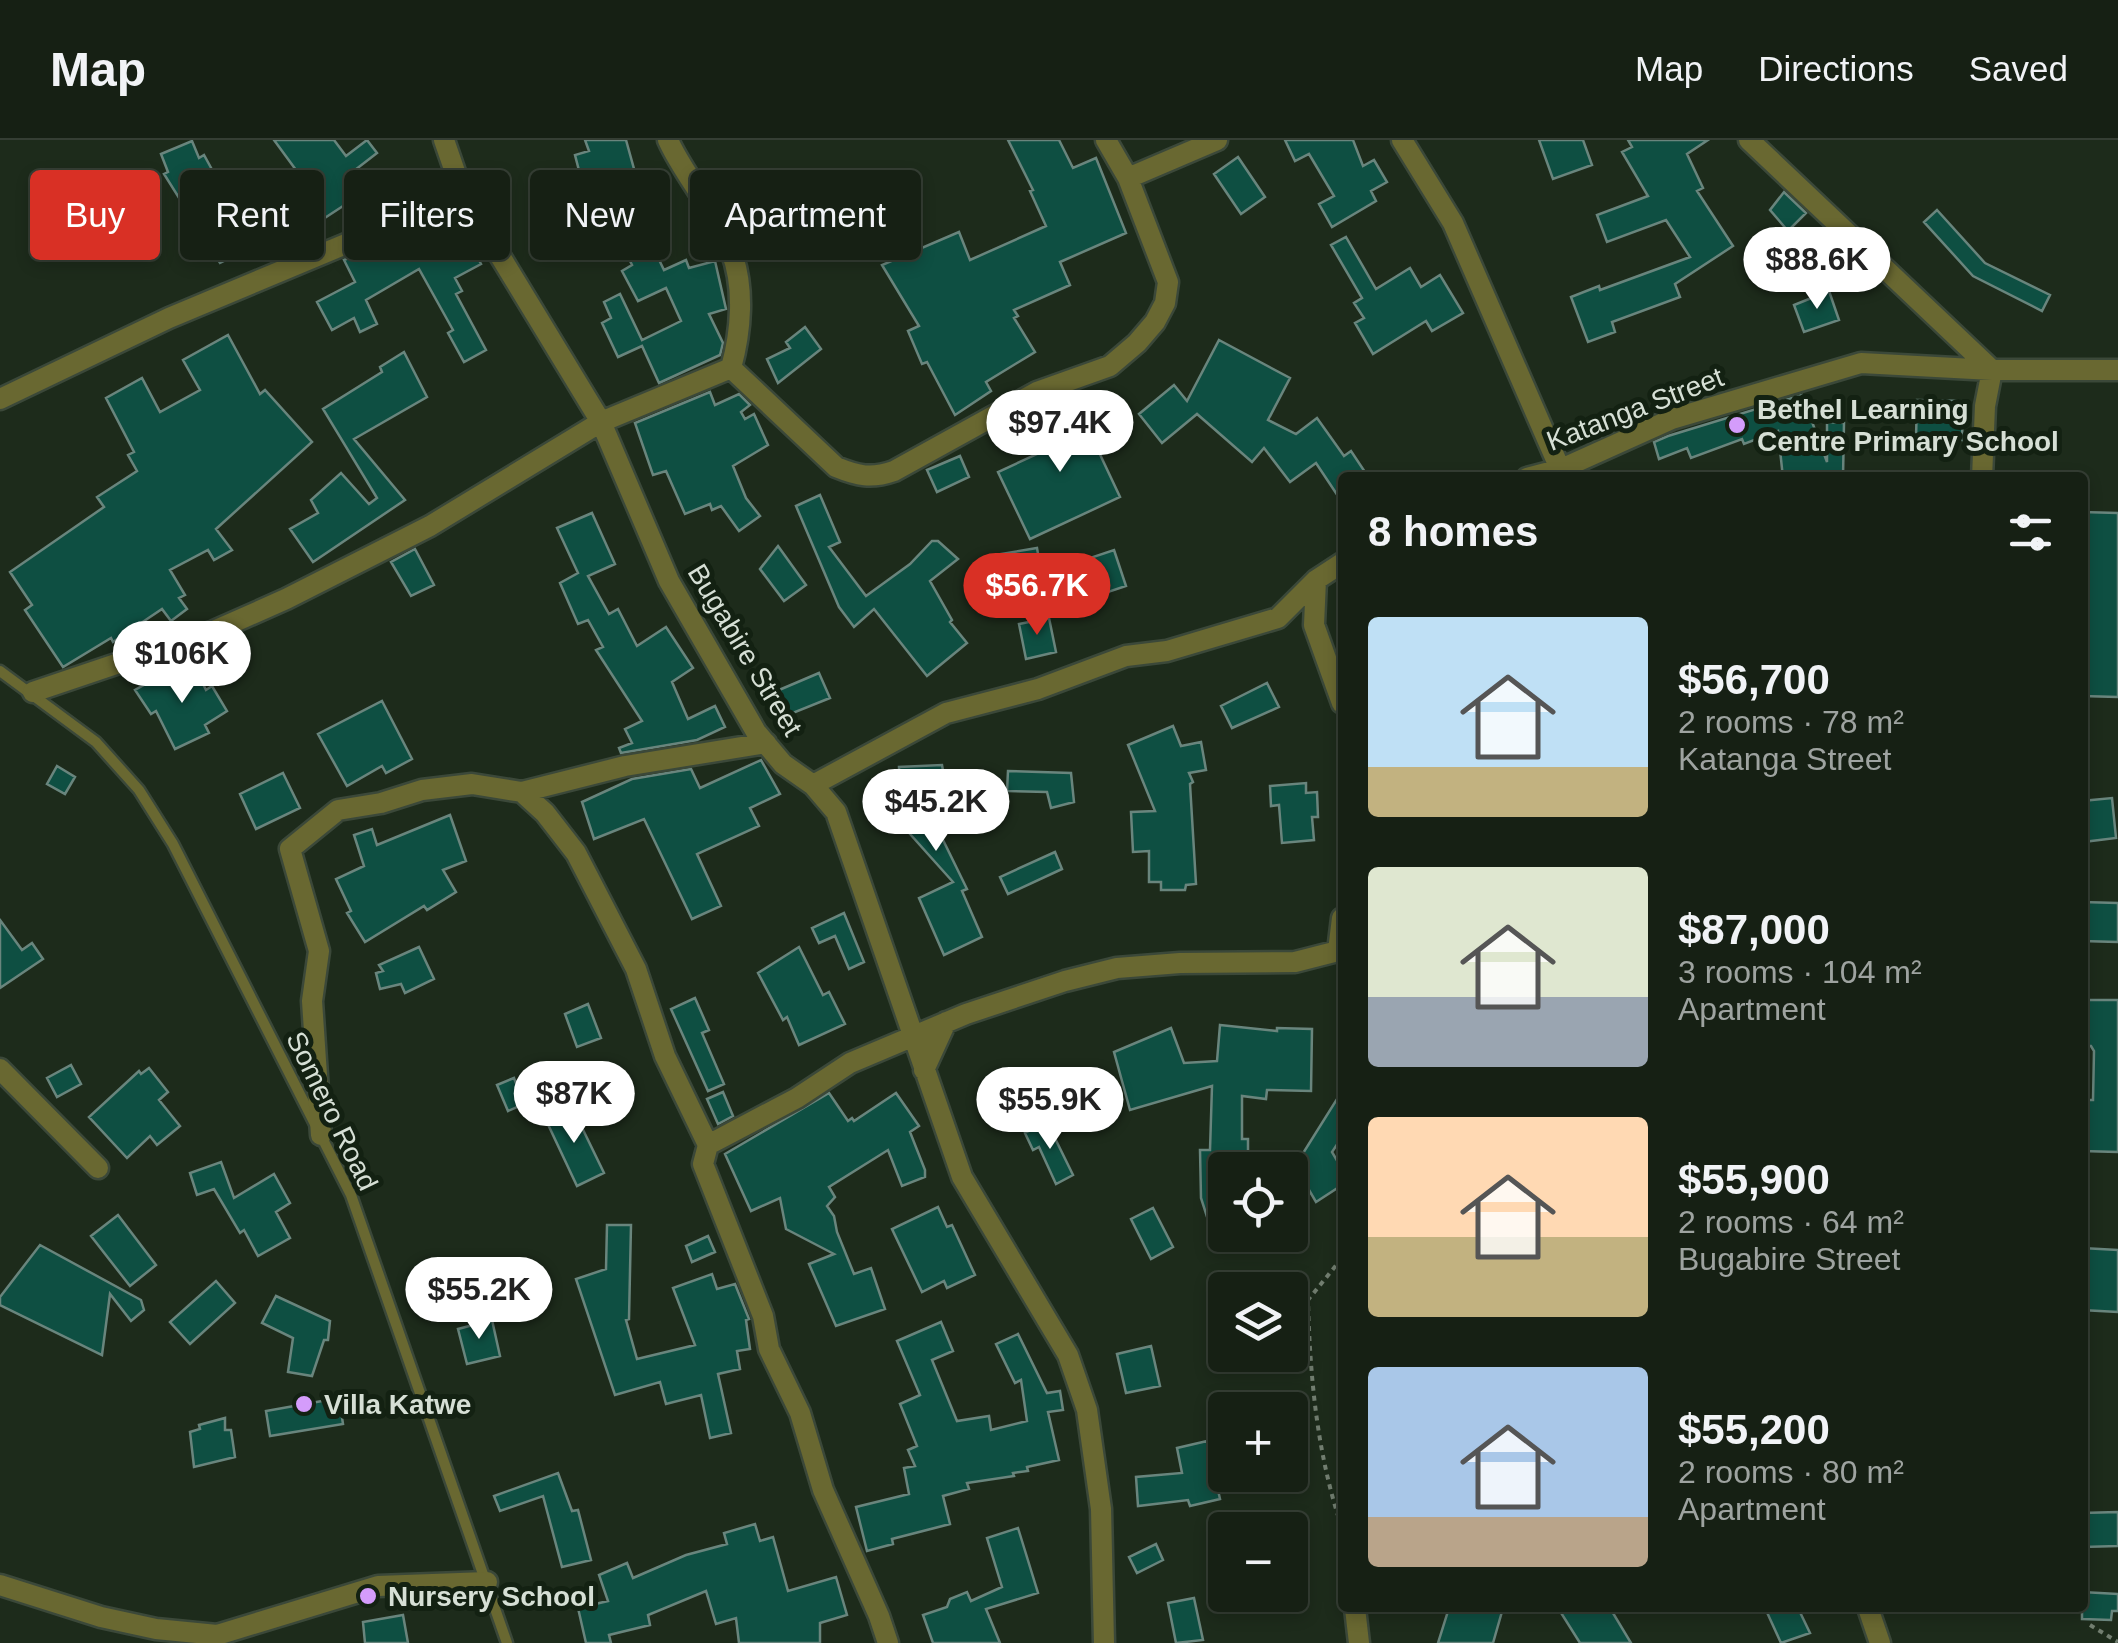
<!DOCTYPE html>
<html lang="en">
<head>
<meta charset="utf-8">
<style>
  body { margin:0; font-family:Arial,sans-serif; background:#1f281d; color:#f1f3f6; height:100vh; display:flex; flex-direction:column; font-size:38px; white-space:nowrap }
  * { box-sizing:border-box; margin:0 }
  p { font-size:32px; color:#9ea3a0 }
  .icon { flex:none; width:55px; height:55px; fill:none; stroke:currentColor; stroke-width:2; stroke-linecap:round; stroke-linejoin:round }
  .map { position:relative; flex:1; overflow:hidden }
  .drawer { position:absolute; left:1338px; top:332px; width:750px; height:1140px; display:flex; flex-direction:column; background:#162014; border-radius:10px; box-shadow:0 5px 15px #0003,0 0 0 2px #353e34 }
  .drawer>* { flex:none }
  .top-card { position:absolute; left:30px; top:30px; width:950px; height:90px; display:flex; gap:20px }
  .fabs { position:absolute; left:1208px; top:1012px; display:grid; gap:20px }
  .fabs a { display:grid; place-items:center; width:100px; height:100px; border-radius:10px; background:#162014; box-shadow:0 5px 15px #0003,0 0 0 2px #353e34; font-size:50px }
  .price { position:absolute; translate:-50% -85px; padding:0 22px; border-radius:35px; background:#fff; color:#222; font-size:32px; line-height:65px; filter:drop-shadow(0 2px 5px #0008) }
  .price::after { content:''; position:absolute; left:50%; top:60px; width:30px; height:22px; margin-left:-15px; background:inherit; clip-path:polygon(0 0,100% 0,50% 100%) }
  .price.selected { background:#d93025; color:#fff }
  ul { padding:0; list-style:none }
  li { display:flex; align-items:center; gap:30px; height:250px; padding:0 30px }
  li span { display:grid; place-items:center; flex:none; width:280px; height:200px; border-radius:10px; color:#555 }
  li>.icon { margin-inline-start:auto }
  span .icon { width:120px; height:120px; fill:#fffc; stroke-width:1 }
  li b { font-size:42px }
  h2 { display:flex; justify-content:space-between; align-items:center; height:120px; padding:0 30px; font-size:42px }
  .chip { padding:0 35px; border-radius:10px; background:#162014; box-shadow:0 5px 15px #0003,0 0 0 2px #353e34; font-size:35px; line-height:90px }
  .chip.selected { background:#d93025; color:#fff }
  header { display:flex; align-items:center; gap:60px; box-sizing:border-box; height:140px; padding:0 50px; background:#162014; border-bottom:2px solid #353e34 }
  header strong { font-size:48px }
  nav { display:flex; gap:55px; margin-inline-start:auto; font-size:35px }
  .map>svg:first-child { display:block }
</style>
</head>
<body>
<header>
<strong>Map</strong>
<nav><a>Map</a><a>Directions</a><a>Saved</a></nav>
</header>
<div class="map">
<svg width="2118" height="1503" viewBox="0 0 2118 1503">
  <rect width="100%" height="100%" fill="#1d2b1b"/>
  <path fill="#0e4f42" stroke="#69857d" stroke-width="2.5" d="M274 0H334L346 16 367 0 377 13 355 30 369 49 314 85 294 53 307 45Z
    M585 0H626L644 65 634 68 664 130 686 120 689 128 715 121 726 169 709 174 723 203 720 215 659 243 642 206 618 217 602 183 611 178 604 162 620 154 642 200 681 181 666 148 638 161 622 131 632 125 603 66 593 69 586 46H583L575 15 589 11Z
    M1008 0H1059L1073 28 1096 18 1126 93 1060 122 1070 145 1014 170 1018 176 1014 178 1035 212 986 242 991 251 955 275 927 222 922 224 908 191 919 186 882 125 959 92 970 120 1046 86 1030 51 1033 50Z
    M1285 0H1353L1363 26 1374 20 1387 42 1371 51 1376 61 1332 87 1319 64 1334 56 1309 14 1295 21Z
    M1539 0H1583L1592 25 1553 39Z
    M1628 0H1708L1687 14 1703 48 1697 51 1733 106 1675 144 1680 157 1612 182 1615 192 1588 202 1571 157 1599 146 1600 150 1690 117 1666 80 1607 102 1597 75 1648 56 1622 12 1632 7Z
    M192 1 199 18 204 15 239 79 236 80 250 108 220 123 164 34 168 32 161 14Z
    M1238 17 1265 57 1241 74 1214 34Z
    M1784 52 1806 73 1788 91 1770 70Z
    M857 57 870 84 804 116 801 110 798 112 785 82 809 72 812 79Z
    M1937 70 1985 123 2050 155 2042 171 1973 136 1924 82Z
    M448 81 470 104 481 124 455 138 462 151 456 154 486 210 464 222 448 193 453 190 419 129 366 160 377 184 360 192 354 178 332 190 317 162 355 142 344 120 412 91 420 105Z
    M1346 97 1376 149 1410 128 1421 147 1440 135 1463 173 1432 191 1426 181 1373 214 1355 183 1364 178 1354 163 1362 158 1331 105Z
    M1829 151 1839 180 1804 192 1794 165Z
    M805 187 821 209 778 243 767 219 790 208 786 202Z
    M228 195 260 254 265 250 312 302 216 389 232 410 214 420 208 410 170 430 185 455 179 458 187 469 171 481 162 469 113 502 111 498 63 527 25 470 32 465 10 432 104 367 97 357 137 331 128 315 134 312 106 258 142 238 160 272 200 250 183 220Z
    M1219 200 1290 238 1268 280 1296 294 1317 278 1344 316 1351 311 1369 338H1342V362L1316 323 1290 342 1264 308 1252 322 1197 274 1162 303 1139 274 1174 245 1187 261Z
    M404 212 427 257 354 299 405 360 313 422 290 389 318 373 311 360 341 333 369 364 377 358 323 269 382 232 380 227Z
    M710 252 715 265 739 254 750 265 741 272 745 279 754 274 768 305 733 326 746 358 760 376 739 391 721 366 712 370 710 364 685 374 666 331 653 335 635 283Z
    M1072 255 1120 357 1030 399 998 332 1059 304 1043 268Z
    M1802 255 1827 322V282L1844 283 1843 338H1783L1778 291 1744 304 1742 299 1691 318 1687 308 1659 319 1654 302 1668 296Z
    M1917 260 1963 261 1962 300 1916 298Z
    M960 316 969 337 937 352 927 330Z
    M820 355 840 402 829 407 866 456 910 424 932 401H938L958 419 930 441 952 480 950 482 967 503 927 536 874 469 854 487 839 467 796 366Z
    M2082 372 2118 373V557L2082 556Z
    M592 373 615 424 588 436 609 474 618 469 637 506 666 487 693 528 672 542 688 579 715 566 725 587 697 600 621 613 619 608 632 603 625 589 642 581 596 510 603 507 588 480 578 484 560 443 578 433 557 388Z
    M778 406 806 445 784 461 760 429Z
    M1037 408 1042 437 1000 444 995 415Z
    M415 409 434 445 411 456 391 422Z
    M1114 410 1126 446 1066 466 1054 430Z
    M1049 478 1056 512 1026 519 1019 484Z
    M171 530 178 542 197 532 206 550 212 546 227 571 205 585 209 593 175 609 156 571 151 574 135 550Z
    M819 533 830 558 783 577 772 553Z
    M1267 543 1279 567 1232 588 1221 566Z
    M382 561 412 619 386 633 382 626 347 646 318 594Z
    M1173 586 1181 606 1201 602 1206 630 1189 633 1193 642 1190 644 1196 744 1186 745 1185 750H1161V742H1149V711L1133 712 1131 672 1155 671 1128 605Z
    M761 620 780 654 750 668 759 686 697 714 721 766 692 779 644 679 594 699 582 662 632 639 691 629 700 648Z
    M942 625 951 677 927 681 943 700 967 749 962 751 982 797 944 815 919 758 953 742 902 685 887 662 900 661 899 627Z
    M57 626 75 637 65 654 47 644Z
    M1008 631 1071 633 1074 662 1051 668 1047 652 1007 651Z
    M283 633 300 668 256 689 240 654Z
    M1306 643V653L1317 652 1318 677H1312L1314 700 1282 703 1279 665 1271 666 1270 646Z
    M2112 658 2116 698 2083 702 2082 661Z
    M450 675 466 721 443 730 456 752 427 770 424 766 365 802 347 773 351 771 336 739 364 726 354 695 372 689 377 705Z
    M1055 712 1062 729 1008 754 1000 737Z
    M2082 762 2118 763V802L2082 801Z
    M844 773 864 822 849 829 835 796 819 803 812 788Z
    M0 780 22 810 32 803 43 819 0 848Z
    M419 807 434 839 405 853 401 844 380 849 376 833 383 831 379 825Z
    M799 807 823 855 829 852 845 884 799 905 787 877 783 880 758 833Z
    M695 858 709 890 702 893 724 944 708 951 671 869Z
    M2082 860H2118V1012L2082 1011V960H2093L2094 911 2091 906H2082Z
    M588 864 601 898 577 907 565 874Z
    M1220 885 1277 891V888L1312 889 1311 951 1267 950 1266 959 1242 956V999H1248V1016H1238V1030H1225V1074L1208 1080 1201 1058 1200 1010H1210L1212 946 1130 970 1114 912 1171 888 1184 923 1217 921Z
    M71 925 81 944 57 957 47 938Z
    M149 928 168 952 159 960 180 986 157 1005 150 996 127 1018 89 977 139 931 141 934Z
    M514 938 524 964 508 971 497 945Z
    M1342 951V997L1332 1012 1342 1029V1045L1316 1062 1295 1026Z
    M723 952 733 976 718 984 707 959Z
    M829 953 848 981 852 978 854 981 896 953 919 986 910 992 925 1030V1037L902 1046 888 1010 829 1047 835 1057 827 1066 834 1076 837 1092 854 1134 871 1128 885 1169 836 1186 809 1124 834 1114 786 1089 780 1058 751 1071 725 1014Z
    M571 965 604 1033 577 1046 545 978Z
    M1047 982 1073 1035 1056 1044 1039 1007 1033 1010 1025 993Z
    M221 1022 234 1058 274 1034 290 1063 276 1072 290 1098 258 1116 244 1090 240 1093 214 1049 197 1055 190 1033Z
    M938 1067 947 1087 952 1085 975 1135 947 1148 944 1141 922 1152 892 1089Z
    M1153 1068 1173 1107 1151 1119 1131 1079Z
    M118 1075 156 1125 130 1146 91 1096Z
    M607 1085H631L629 1179 626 1180 637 1219 695 1205 673 1148 712 1134 717 1149 735 1144 749 1179 746 1180 750 1209 737 1211 740 1229 718 1234 731 1293 710 1298 701 1255 666 1264 660 1242 615 1255 576 1139 606 1129Z
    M708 1096 715 1112 692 1122 686 1106Z
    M40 1105 141 1160 144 1170 131 1181 110 1154 102 1215 0 1165V1157Z
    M2082 1108 2118 1110V1172L2082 1170Z
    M216 1141 235 1163 190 1204 170 1182Z
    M276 1156 330 1181 328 1200H324L312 1236 288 1232 293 1198 262 1183Z
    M492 1180 500 1216 467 1224 458 1189Z
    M941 1182 953 1211 932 1220 957 1281 989 1276 991 1290 1027 1281 1021 1240 1015 1243 996 1204 1018 1194 1047 1253 1060 1251 1063 1270 1048 1272 1059 1320 1027 1327 1028 1331 1013 1333 1014 1336 967 1343 969 1349 943 1356 950 1384 892 1399 893 1404 867 1411 856 1367 909 1354 904 1328 915 1326 908 1310 917 1306 900 1264 920 1255 897 1201Z
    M1151 1206 1160 1246 1126 1253 1117 1214Z
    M339 1258 343 1284 270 1296 266 1271Z
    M225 1278V1290H231L235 1317 194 1327 190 1292 200 1289 199 1285Z
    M1207 1301 1220 1359 1190 1366 1188 1360 1138 1366 1136 1337 1182 1333 1177 1308Z
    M558 1333 572 1371 578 1370 591 1420 562 1427 543 1356 500 1371 494 1356Z
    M2118 1372V1406L2083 1407 2082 1373Z
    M755 1384 760 1401 773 1397 788 1451 836 1437 847 1475 820 1483V1503H739L736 1478 716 1484 706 1451 648 1475 650 1485 609 1495 611 1503H586L578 1468 608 1461 599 1435 627 1423 633 1438 686 1415 727 1404 724 1393Z
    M1018 1388 1038 1453 986 1469 1000 1503H933L923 1475 947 1467 950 1459 967 1452 971 1461 1002 1447 987 1398Z
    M1156 1404 1163 1420 1137 1433 1129 1417Z
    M2082 1452 2118 1454V1471H2112L2111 1480 2082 1479Z
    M1194 1458 1203 1500 1176 1503 1168 1463Z
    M1449 1468H1503L1493 1503H1438Z
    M1558 1468H1610L1631 1503H1580Z
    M1765 1468H1798L1810 1493 1781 1503Z
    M403 1475 408 1503H365L363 1482Z"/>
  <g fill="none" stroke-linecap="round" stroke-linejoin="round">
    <defs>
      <path id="lane" d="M0 531 96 602 139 650 173 704 351 1055 507 1503"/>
      <path id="street" d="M444 0 463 55 601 282 669 441 756 592 783 624 813 645 836 672 962 1037 1068 1215 1087 1270 1101 1369 1104 1503
        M1402 0 1453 83 1564 338
        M1749 0 1992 230 1985 266 1982 338
        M1128 38 1217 0
        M731 228 836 327C858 336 871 339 894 331L1037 252 1110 226 1137 203 1155 182 1165 163 1168 142 1128 38 1106 0
        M0 259 169 178 463 55
        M1527 338 1561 329 1672 279 1861 223 1992 230H2118
        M1316 440 1314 485 1342 563
        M33 552 214 491 286 459 430 386 601 282 731 228C741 192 745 147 731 111 717 71 685 38 668 0
        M813 645 946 573 1038 549 1126 516 1167 511 1278 478 1316 440 1342 423
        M522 652 625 626 766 603
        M0 929 98 1028
        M924 930 946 882
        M321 995 312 861 319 811 290 709 338 670 381 663 422 650 472 644 522 652 545 673 576 713 636 829 665 916 708 1005
        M0 1445 101 1477 156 1489 217 1495 378 1446 487 1442
        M1355 1468 1359 1503
        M1868 1468 1880 1503
        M888 1503 879 1476 823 1350 800 1273 769 1209 763 1176 703 1024 708 1005 797 958 850 923 966 874 1065 841 1117 828 1180 823 1295 822 1338 811 1342 778"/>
    </defs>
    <use href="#lane" stroke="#3b4839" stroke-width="15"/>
    <use href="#street" stroke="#3b4839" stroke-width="25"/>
    <path stroke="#727e70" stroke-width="4" stroke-dasharray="5 5" stroke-linecap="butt" d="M1342 1118 1308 1160C1310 1238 1317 1314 1342 1388
      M2090 1485 2118 1502"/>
    <use href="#lane" stroke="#696831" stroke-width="10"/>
    <use href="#street" stroke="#696831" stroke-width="20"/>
  </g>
  <g fill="#d49cfb" stroke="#132112" stroke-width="4">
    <circle cx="1737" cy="285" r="10"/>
    <circle cx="304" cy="1264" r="10"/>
    <circle cx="368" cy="1456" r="10"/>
  </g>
  <g text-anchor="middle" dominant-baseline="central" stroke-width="10" stroke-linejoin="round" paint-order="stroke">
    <g font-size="28" fill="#d6dfd5" stroke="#132112">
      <text transform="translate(1635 269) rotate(-21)">Katanga Street</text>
      <text transform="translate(745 510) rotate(59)">Bugabire Street</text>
      <text transform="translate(332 971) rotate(64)">Somero Road</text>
    </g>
    <g font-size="28" font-weight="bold" fill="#d6dfd5" stroke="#132112" text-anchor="start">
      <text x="1757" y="269">Bethel Learning<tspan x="1757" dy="32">Centre Primary School</tspan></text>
      <text x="324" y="1264">Villa Katwe</text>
      <text x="388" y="1456">Nursery School</text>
    </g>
  </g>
</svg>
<div class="fabs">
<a><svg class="icon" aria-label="locate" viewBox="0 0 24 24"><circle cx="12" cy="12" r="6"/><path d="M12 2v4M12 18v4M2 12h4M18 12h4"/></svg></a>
<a><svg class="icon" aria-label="layers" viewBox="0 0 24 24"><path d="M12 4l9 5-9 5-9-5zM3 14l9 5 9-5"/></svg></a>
<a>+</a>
<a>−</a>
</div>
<b class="price" style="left:1817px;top:172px">$88.6K</b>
<b class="price" style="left:1060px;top:335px">$97.4K</b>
<b class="price selected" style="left:1037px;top:498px">$56.7K</b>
<b class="price" style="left:182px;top:566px">$106K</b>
<b class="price" style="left:936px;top:714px">$45.2K</b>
<b class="price" style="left:574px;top:1006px">$87K</b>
<b class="price" style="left:1050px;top:1012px">$55.9K</b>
<b class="price" style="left:479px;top:1202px">$55.2K</b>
<div class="top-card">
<a class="chip selected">Buy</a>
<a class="chip">Rent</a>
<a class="chip">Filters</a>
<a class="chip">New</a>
<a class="chip">Apartment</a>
</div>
<section class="drawer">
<h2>8 homes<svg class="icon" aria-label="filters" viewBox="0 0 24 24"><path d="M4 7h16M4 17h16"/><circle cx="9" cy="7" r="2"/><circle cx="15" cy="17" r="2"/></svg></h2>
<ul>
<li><span style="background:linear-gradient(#bfe0f5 75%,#c2b280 0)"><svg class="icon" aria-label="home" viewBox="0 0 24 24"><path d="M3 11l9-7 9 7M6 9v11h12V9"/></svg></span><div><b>$56,700</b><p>2 rooms · 78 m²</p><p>Katanga Street</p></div></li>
<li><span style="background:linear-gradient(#dfe7d0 65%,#9aa5b1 0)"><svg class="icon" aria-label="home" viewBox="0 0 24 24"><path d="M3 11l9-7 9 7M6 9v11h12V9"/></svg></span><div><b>$87,000</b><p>3 rooms · 104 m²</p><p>Apartment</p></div></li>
<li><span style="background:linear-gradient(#ffd9b3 60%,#c2b280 0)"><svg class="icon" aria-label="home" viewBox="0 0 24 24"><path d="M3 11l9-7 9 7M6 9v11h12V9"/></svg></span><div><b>$55,900</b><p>2 rooms · 64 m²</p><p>Bugabire Street</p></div></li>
<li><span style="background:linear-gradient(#a9c7e8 75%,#b9a48a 0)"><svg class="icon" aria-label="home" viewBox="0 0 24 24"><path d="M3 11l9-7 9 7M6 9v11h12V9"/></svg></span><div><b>$55,200</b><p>2 rooms · 80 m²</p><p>Apartment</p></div></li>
</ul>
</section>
</div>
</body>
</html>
